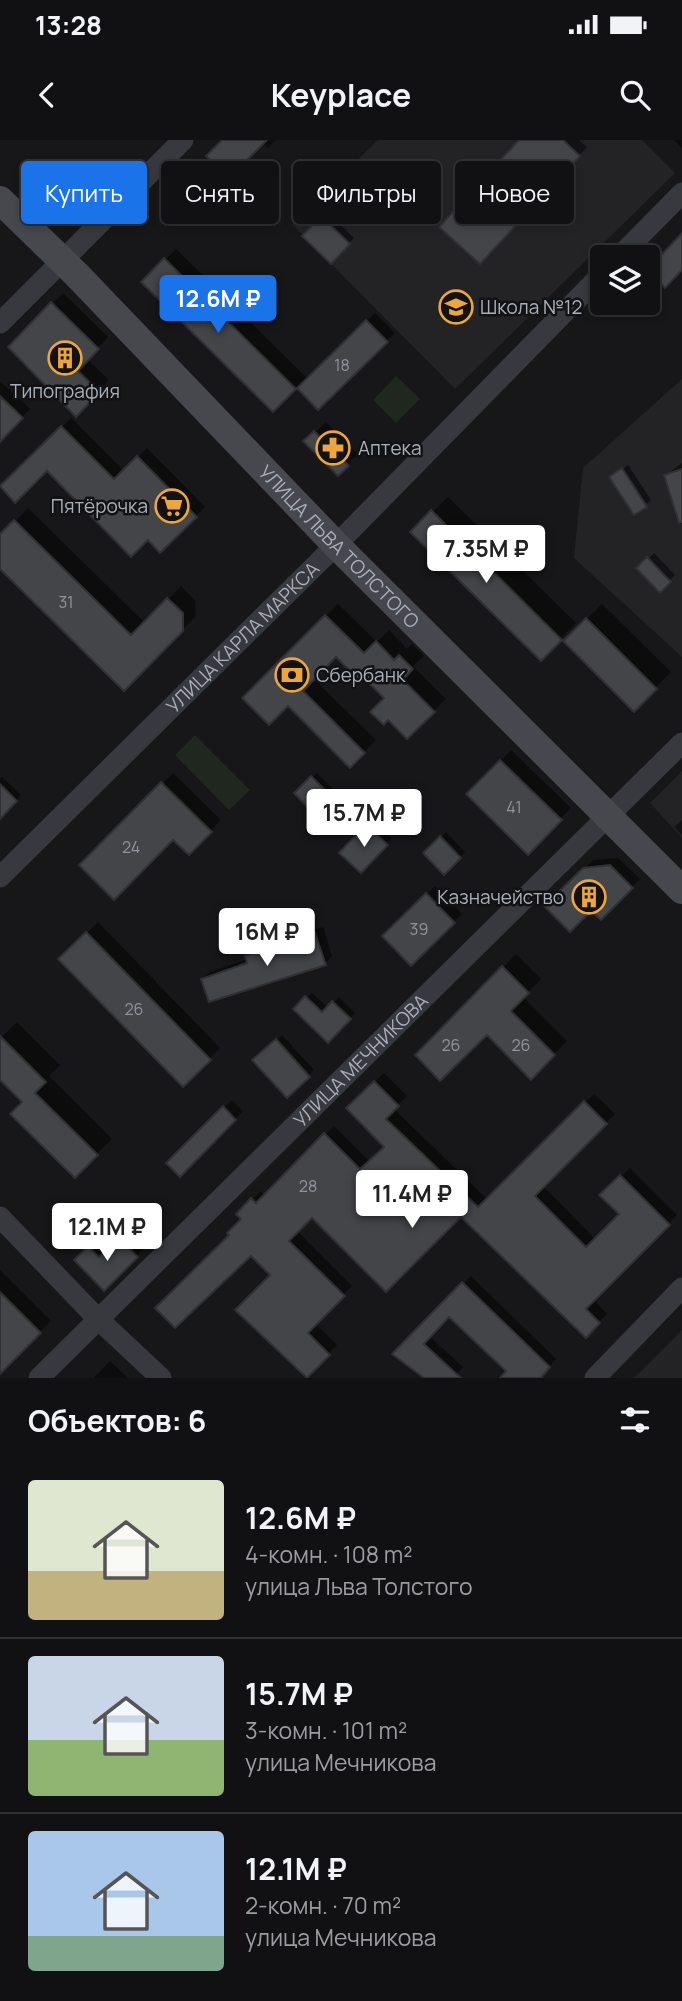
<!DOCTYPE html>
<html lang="ru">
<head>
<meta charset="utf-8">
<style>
  body { margin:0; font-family:Manrope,sans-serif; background:#1e1f21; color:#f1f3f6; height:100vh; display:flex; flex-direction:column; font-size:26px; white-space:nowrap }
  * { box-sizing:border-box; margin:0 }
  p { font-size:23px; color:#9c9da0 }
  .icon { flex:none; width:38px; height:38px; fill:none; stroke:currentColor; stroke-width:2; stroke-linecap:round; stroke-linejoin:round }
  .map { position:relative; height:1238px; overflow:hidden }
  .drawer { display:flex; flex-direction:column; background:#111113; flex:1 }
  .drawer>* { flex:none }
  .guide { position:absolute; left:21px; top:21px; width:640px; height:63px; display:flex; gap:14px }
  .fabs { position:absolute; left:590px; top:105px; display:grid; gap:14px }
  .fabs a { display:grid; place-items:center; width:70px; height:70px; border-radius:7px; background:#111113; box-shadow:0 4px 10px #0003,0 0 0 2px #303133; font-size:35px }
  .price { position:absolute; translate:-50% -60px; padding:0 16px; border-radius:7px; background:#fff; color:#222; font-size:23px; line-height:46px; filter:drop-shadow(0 2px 4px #0008) }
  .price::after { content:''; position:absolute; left:50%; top:42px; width:21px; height:16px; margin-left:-10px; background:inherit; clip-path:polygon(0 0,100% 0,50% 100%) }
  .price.on { background:#1a73e8; color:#fff }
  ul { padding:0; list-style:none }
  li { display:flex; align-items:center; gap:21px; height:175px; padding:0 28px }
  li+li { border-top:2px solid #303133 }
  li span { display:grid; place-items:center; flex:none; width:196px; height:140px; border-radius:7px; color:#555 }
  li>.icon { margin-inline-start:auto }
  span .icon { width:84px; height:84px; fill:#fffc; stroke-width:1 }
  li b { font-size:30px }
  h2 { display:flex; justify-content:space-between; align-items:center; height:84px; padding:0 28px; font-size:30px }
  .pill { padding:0 24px; border-radius:7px; background:#111113; box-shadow:0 4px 10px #0003,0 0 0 2px #303133; font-size:24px; line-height:63px }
  .pill.on { background:#1a73e8; color:#fff }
  .status { display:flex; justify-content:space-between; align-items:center; height:49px; padding:0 35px; background:#111113; direction:ltr }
  .status svg { height:19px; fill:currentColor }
  header { display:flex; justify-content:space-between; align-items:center; height:91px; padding:0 28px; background:#111113; font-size:32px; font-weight:700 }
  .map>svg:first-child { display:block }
</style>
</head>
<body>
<div class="status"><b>13:28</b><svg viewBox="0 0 49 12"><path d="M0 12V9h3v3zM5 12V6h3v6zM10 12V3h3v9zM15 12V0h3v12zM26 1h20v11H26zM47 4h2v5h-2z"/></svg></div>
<header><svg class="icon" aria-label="back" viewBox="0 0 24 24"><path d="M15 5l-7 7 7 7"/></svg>Keyplace<svg class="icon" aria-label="search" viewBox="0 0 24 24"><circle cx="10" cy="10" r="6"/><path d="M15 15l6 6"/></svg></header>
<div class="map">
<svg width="682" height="1238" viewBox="0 0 682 1238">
  <rect width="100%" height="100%" fill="#171719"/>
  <path fill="#232326" d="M378 0H642L675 33 455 249 292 84Z
    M682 239V517L574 418 583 328Z
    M682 631V698L650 663Z
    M682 1190V1238H634Z"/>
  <path fill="#1f271f" d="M396 236 420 259 396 283 373 260Z
    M195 595 250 650 229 670 175 615Z"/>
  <path fill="#0007" d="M225 0H276L268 8 262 2Z
    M521 0H579L587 7 488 114Z
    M674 0H682V8Z
    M327 72 354 98 331 121 305 96Z
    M176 109 308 239 375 173 395 193 318 268 297 246 273 270 143 142Z
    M63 153 108 197 87 219 109 240 76 275 10 207Z
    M0 241 30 269 2 297 0 295Z
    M71 278 124 331 147 308 205 367 160 411 148 398 47 328 1 347Z
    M326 282 358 314 338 334 306 301Z
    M682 323V386L666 335Z
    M628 325 651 360 635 373 611 337Z
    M448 357 576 483 541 519 412 392Z
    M28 368 145 483 181 446 195 460 196 476 124 549 0 427V397Z
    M654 413 675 435 660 450 639 428Z
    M338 464 377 502 389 490 407 509 412 504 424 516 413 526 446 559 407 597 388 578 386 558 336 515 313 538 376 600 350 626 288 564 245 558Z
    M602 464 671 532 634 569 565 501Z
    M511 610 571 668 528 712 468 654Z
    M173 633 221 680 189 713 173 697 82 725Z
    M317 633 336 652 315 673 296 653Z
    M2 637 21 655 0 677V639Z
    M372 680 392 698 361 731 341 712Z
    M682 680V695L674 687Z
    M446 692 465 712 444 733 425 713Z
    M618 718 640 739 601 778 591 769 547 766 593 720Z
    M435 746 462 774 411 823 384 796Z
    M98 782 220 908 183 945 60 819Z
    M323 787 332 816 325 823 203 839 210 832 248 819 254 810Z
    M516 814 541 839 523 857 567 901 531 937 487 893 476 857Z
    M312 853 328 868 339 857 355 873 328 901 295 869Z
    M17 882 60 925 49 936 112 999 75 1036 25 962 0 938V899Z
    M282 895 314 930 287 955 255 920Z
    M384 933 407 956 394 969 488 1060 594 954 615 974 543 1046 596 1100 621 1074 602 1055 630 1028 677 1075 593 1159 607 1174 586 1195 461 1074 312 1076 297 1091 352 1146 315 1183 337 1205 305 1237 237 1170 273 1135 232 1095 243 1079 238 1074 261 1051 265 1055 334 986 370 1022 386 1007 348 968Z
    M232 960 243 971 180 1034 168 1023Z
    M128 1091 145 1108 104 1148 76 1120 97 1100 109 1111Z
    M0 1130 51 1181 5 1227 0 1222Z
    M471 1136 556 1219 539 1238 509 1231 449 1175 429 1196 463 1227 453 1238 406 1220 403 1223 394 1214Z
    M110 1221 128 1238H94Z"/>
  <path fill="#434549" stroke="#313135" stroke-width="2" d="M222 0H267L229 38 206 16Z
    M519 0H563L580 16 480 124 439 87Z
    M321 76 350 104 331 124 302 96Z
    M682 93V130L665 148 648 129Z
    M164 118 296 249 273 272 141 142Z
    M51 162 99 209 78 231 100 252 76 277 8 207Z
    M366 180 388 202 318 270 297 248Z
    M0 256 23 278 0 302Z
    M61 286 114 339 137 316 197 377 160 413 148 400 131 417 47 331 15 363 0 346Z
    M314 291 349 326 338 336 303 301Z
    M622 328 647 367 634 375 609 337Z
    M682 329V382L679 383 664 335Z
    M431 370 562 500 541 521 410 392Z
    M14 380 131 495 167 458 183 473V491L124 551 0 429V394Z
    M647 417 671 442 660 453 636 428Z
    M325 475 364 513 376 501 394 520 399 515 413 529 403 540 435 572 407 599 388 580 384 585 370 572 384 558 365 539 361 542 336 517 303 551 365 613 350 628 288 566 269 585 242 558Z
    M586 478 657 549 634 572 563 501Z
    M500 620 562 680 528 715 466 654Z
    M311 636 333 658 315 675 294 653Z
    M161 642 212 692 189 715 173 700 114 760 79 725Z
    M0 644 17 661 0 679Z
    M366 684 388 705 361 733 339 713Z
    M440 696 461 718 444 735 423 713Z
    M610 725 633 748 601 780 591 771 570 792 544 766 583 728Z
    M426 753 455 783 411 826 382 796Z
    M86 792 211 920 183 947 58 819Z
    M315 793 326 825 209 862 201 839 247 823 245 816Z
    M502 826 529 853 511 871 555 915 531 940 487 895 440 941 415 915Z
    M305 856 322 872 332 861 351 879 328 903 293 869Z
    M0 896 46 942 35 953 98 1015 75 1038 10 974 22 962 0 940Z
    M276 899 310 937 287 958 252 920Z
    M374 941 399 966 386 979 478 1067 584 961 607 984 535 1056 586 1107 619 1074 599 1055 620 1035 670 1085 586 1169 600 1183 586 1198 461 1077 386 1152 312 1078 289 1101 345 1156 308 1193 330 1215 307 1238 235 1170 270 1135 251 1116 175 1188 155 1168 229 1095 227 1093 241 1079 236 1074 251 1058 256 1063 324 993 360 1029 384 1007 346 968Z
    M223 966 236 980 180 1037 166 1023Z
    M119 1098 138 1117 104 1151 74 1120 88 1106 99 1117Z
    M462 1142 550 1227 541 1238H500L506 1231 449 1177 424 1204 461 1238H424L392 1214Z
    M0 1152 41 1193 0 1234Z"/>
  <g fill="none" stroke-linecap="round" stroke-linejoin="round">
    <g stroke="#38393e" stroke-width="21">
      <path d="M619 117 682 53"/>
      <path d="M0 183 183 0"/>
      <path id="s1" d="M0 737 336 405 602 134"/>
      <path d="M0 1077 97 1178 161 1238"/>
      <path id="s2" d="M39 1238 682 603"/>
      <path d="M595 1238 682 1148"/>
    </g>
    <path stroke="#46484e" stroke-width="28" id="s3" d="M0 60 77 135 336 405 682 750"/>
  </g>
  <defs>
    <symbol id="school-ring" viewBox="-11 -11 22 22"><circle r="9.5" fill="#121214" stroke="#eca63b" stroke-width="1.5"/><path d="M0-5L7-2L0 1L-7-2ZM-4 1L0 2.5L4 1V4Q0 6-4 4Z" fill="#eca63b"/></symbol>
    <symbol id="building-ring" viewBox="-11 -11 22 22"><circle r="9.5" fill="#121214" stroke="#eca63b" stroke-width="1.5"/><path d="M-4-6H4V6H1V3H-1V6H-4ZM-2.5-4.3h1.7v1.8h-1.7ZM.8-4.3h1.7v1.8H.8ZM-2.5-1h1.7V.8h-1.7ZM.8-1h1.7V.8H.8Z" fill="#eca63b"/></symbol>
    <symbol id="pharmacy-ring" viewBox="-11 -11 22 22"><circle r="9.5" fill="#121214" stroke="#eca63b" stroke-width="1.5"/><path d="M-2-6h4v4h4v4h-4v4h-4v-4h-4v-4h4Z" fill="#eca63b"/></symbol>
    <symbol id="supermarket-ring" viewBox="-11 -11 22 22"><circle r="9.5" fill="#121214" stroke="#eca63b" stroke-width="1.5"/><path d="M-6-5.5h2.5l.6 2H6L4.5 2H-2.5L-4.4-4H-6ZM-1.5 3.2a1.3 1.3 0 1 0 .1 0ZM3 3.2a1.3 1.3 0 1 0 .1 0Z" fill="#eca63b"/></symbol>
    <symbol id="bank-ring" viewBox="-11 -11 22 22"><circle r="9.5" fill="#121214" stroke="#eca63b" stroke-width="1.5"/><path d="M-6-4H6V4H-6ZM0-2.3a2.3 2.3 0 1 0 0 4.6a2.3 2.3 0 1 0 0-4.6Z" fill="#eca63b"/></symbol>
  </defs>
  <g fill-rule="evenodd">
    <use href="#school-ring" x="437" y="148" width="38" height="38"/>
    <use href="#building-ring" x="46" y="199" width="38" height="38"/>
    <use href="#pharmacy-ring" x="314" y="289" width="38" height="38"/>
    <use href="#supermarket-ring" x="153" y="347" width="38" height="38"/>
    <use href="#bank-ring" x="273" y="516" width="38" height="38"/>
    <use href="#building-ring" x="570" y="738" width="38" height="38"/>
  </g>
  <g text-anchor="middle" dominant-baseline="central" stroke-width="5" stroke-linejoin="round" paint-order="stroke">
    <g font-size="16" fill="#90949c">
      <text x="342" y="225">18</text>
      <text x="66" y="462">31</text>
      <text x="514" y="667">41</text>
      <text x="131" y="707">24</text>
      <text x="419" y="789">39</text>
      <text x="134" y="869">26</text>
      <text x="451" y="905">26</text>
      <text x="521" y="905">26</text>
      <text x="308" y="1046">28</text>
    </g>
    <g font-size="19" fill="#a9afb8" stroke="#121214" text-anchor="start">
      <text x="480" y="167">Школа №12</text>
      <text x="65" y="251" text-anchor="middle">Типография</text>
      <text x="358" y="308">Аптека</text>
      <text x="148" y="366" text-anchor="end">Пятёрочка</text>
      <text x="316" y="535">Сбербанк</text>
      <text x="564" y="757" text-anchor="end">Казначейство</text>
    </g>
    <g font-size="19" fill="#a9afb8" stroke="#121214">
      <text stroke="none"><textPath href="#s3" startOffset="485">УЛИЦА ЛЬВА ТОЛСТОГО</textPath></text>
      <text stroke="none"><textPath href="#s1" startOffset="341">УЛИЦА КАРЛА МАРКСА</textPath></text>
      <text stroke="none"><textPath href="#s2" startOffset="452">УЛИЦА МЕЧНИКОВА</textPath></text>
    </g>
  </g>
</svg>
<div class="fabs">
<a><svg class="icon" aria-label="layers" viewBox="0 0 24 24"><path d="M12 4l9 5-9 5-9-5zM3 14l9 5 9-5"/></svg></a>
</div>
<b class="price on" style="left:218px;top:195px">12.6M ₽</b>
<b class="price" style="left:486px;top:445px">7.35M ₽</b>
<b class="price" style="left:364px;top:709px">15.7M ₽</b>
<b class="price" style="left:267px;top:828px">16M ₽</b>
<b class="price" style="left:412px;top:1090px">11.4M ₽</b>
<b class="price" style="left:107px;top:1123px">12.1M ₽</b>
<div class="guide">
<a class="pill on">Купить</a>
<a class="pill">Снять</a>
<a class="pill">Фильтры</a>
<a class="pill">Новое</a>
</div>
</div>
<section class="drawer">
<h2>Объектов: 6<svg class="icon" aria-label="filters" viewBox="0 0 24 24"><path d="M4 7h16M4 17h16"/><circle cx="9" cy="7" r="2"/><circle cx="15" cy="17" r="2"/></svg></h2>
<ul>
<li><span style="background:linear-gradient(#dfe7d0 65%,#c2b280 0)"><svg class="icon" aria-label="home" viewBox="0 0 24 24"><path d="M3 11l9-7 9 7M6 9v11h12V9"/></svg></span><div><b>12.6M ₽</b><p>4-комн. · 108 m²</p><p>улица Льва Толстого</p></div></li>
<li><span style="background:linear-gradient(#c9d6e8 60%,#8fb573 0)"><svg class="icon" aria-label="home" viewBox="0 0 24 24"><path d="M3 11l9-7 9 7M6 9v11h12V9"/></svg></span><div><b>15.7M ₽</b><p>3-комн. · 101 m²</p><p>улица Мечникова</p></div></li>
<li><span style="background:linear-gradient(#a9c7e8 75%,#7fa58c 0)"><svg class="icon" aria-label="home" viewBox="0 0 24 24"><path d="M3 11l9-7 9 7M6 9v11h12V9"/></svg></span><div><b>12.1M ₽</b><p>2-комн. · 70 m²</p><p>улица Мечникова</p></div></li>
</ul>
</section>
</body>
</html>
